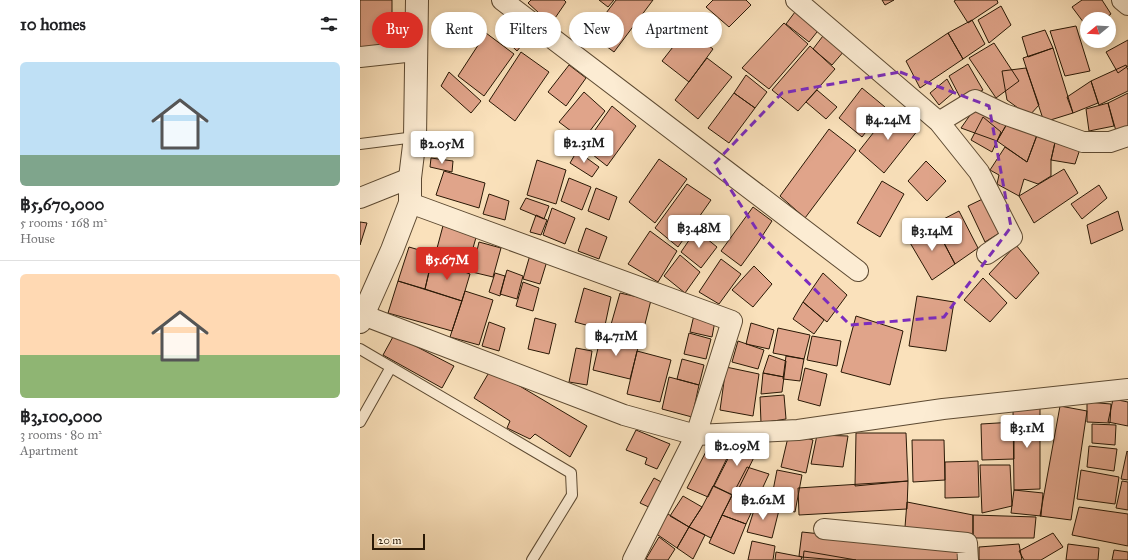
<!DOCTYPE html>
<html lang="en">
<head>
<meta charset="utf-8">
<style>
  body { margin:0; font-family:"IM FELL Great Primer",serif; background:#f6f6f6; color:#202124; height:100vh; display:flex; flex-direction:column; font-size:15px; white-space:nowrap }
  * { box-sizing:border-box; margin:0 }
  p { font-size:13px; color:#757577 }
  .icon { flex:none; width:22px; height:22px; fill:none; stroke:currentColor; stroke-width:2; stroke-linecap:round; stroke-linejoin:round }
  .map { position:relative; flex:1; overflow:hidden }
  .drawer { display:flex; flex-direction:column; background:#fff; width:360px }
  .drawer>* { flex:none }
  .top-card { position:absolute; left:12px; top:12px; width:380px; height:36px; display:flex; gap:8px }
  .needle { width:26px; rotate:252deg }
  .controls { position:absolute; left:720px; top:12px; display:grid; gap:8px }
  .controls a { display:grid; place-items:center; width:36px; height:36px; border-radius:50%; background:#fff; box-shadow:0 2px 6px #0003; font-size:20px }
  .scale { position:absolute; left:12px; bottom:10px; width:53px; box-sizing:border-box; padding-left:4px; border:2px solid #291805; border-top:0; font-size:11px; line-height:14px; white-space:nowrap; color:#291805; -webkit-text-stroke:3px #fcecd3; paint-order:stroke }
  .price { position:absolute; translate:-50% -34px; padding:0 9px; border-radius:4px; background:#fff; color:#222; font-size:13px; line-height:26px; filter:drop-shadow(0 1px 2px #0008) }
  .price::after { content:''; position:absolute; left:50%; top:24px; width:12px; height:9px; margin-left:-6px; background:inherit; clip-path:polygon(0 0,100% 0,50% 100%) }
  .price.selected { background:#d93025; color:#fff }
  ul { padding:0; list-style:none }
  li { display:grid; align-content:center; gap:8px; height:212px; padding:0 20px }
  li+li { border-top:1px solid #e0e0e0 }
  li span { display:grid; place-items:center; height:124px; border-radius:6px; color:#555 }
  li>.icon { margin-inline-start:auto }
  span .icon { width:72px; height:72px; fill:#fffc; stroke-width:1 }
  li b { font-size:17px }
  h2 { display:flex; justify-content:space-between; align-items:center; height:48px; padding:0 20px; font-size:17px }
  .tag { padding:0 14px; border-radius:18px; background:#fff; box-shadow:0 2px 6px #0003; font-size:14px; line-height:36px }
  .tag.selected { background:#d93025; color:#fff }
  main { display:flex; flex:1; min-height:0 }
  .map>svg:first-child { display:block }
</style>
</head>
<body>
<main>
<section class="drawer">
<h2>10 homes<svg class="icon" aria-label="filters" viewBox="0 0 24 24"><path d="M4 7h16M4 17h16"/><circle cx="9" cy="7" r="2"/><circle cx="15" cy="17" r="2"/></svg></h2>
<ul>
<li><span style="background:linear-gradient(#bfe0f5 75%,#7fa58c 0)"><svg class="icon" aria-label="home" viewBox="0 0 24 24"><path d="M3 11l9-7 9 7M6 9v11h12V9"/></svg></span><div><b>฿5,670,000</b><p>5 rooms · 168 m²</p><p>House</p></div></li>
<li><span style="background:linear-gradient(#ffd9b3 65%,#8fb573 0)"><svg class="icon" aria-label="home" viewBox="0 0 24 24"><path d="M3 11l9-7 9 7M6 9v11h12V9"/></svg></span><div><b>฿3,100,000</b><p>3 rooms · 80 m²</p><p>Apartment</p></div></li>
</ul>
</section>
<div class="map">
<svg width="768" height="560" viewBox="0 0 768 560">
  <rect width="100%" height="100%" fill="#fae1bb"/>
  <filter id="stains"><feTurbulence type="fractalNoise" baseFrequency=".005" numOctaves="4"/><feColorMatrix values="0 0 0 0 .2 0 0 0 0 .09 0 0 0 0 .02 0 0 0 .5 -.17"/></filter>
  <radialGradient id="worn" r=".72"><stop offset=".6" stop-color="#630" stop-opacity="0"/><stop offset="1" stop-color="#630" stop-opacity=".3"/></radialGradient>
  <path fill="#e0a48a" stroke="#291805" d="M0 0H32V48L0 50Z
    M171 0H204L206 2 191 24 168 3Z
    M239 0H254L248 7Z
    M256 0H293L254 52 230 34Z
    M353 0H386L391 5 369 27 346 7Z
    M522 0H534L525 5Z
    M596 0H637L638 3 608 23 594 1Z
    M722 0H742L751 14 744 19H727V27L712 7Z
    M641 6 651 25 629 43 618 20Z
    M438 8 461 27 449 42 426 24Z
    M152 19 170 35 157 51 139 34Z
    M612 20 625 44 603 59 588 33Z
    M424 23 448 44 409 89 382 68Z
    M716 26 730 71 705 76 690 31Z
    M327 29 353 49 329 82 302 61Z
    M685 30 693 48 668 57 662 37Z
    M466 32 485 50 472 65 453 49Z
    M126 33 154 54 124 96 98 76Z
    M588 33 603 59 560 88 546 61Z
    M768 40V66L758 73 746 52Z
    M634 43 659 81 636 98 609 58Z
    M450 46 475 69 438 111 412 90Z
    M693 48 713 113 684 122 663 58Z
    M161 52 189 72 155 121 129 101Z
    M347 58 372 77 338 119 315 100Z
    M608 64 623 90 602 101 589 76Z
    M209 65 226 78 206 106 188 92Z
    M766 65 768 70V91L739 105 731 81Z
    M666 68 679 105 669 116 647 100 642 71Z
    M89 72 121 101 111 113 81 86Z
    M386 75 407 92 395 108 374 93Z
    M587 79 594 92 579 105 570 93Z
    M731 81 738 103 713 113 707 97Z
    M502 88 525 107 502 137 479 118Z
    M457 90 477 107 466 119 446 102Z
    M224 92 245 111 223 140 199 122Z
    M374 93 395 108 369 143 348 128Z
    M768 93V128L756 131 748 103Z
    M748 103 754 126 729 131 726 109Z
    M252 106 276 126 247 166 223 147Z
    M615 108 648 122 637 141 601 128Z
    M532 109 558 130 524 173 499 151Z
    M623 117 641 132 632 152 611 140Z
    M648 122 680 127 667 162 637 141Z
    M680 127 696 138 691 160V176L678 184 664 179 659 196 637 184 639 175 630 170 645 147 667 162Z
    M469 129 496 150 445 218 420 196Z
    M696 138 721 146 715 164 691 160Z
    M217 151 239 167 232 177 210 163Z
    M71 158 93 161 92 172 70 167Z
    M299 159 327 179 295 223 269 202Z
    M177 160 206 170 196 204 167 195Z
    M566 161 586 181 567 201 548 181Z
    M704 169 718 193 674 223 659 196Z
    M84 171 125 183 119 208 76 195Z
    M209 178 231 187 222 210 201 201Z
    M522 181 544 194 520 237 497 223Z
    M327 184 351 200 318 247 295 228Z
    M739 185 747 198 722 219 711 204Z
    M236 188 257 197 249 220 228 211Z
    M129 194 149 201 145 220 123 214Z
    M631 195 644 230 625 242 608 206Z
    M166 198 189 206 184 219 160 209Z
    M393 207 412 221 397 244 381 266 361 251Z
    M192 208 215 218 205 244 183 235Z
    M599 211 618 248 595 264 574 224Z
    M758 211 763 230 731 244 727 225Z
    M176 215 187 220 181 235 170 232Z
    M0 222 7 223 0 245Z
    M84 222 117 234 113 248 107 260 76 252Z
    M574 224 595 264 572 280 549 241Z
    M226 228 247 237 239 259 218 251Z
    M336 230 357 247 341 268 321 252Z
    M290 231 317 251 298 282 268 264Z
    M119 242 141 248 133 277 112 272Z
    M656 245 679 273 656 299 629 274Z
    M49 247 73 254 65 289 38 281Z
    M170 255 187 261 180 284 163 279Z
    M320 255 340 272 325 293 304 276Z
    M361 259 381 274 359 304 339 292Z
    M72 260 110 274 102 301 65 289Z
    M394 266 412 284 393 307 372 290Z
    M147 270 163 276 157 299 140 294Z
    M135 273 145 276 140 296 129 292Z
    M463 273 487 295 467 322 443 302Z
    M623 278 647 303 630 322 604 300Z
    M38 281 102 301 92 331 28 313Z
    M163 282 179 288 173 311 156 306Z
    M224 288 251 297 244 330 215 322Z
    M105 291 133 300 119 345 90 337Z
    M260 293 291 300 282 336 250 328Z
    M557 296 594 302 586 351 549 346Z
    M443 302 464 320 454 334 433 319Z
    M334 315 355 321 352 337 330 332Z
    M496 316 543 331 530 385 481 372Z
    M175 318 196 324 189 354 168 349Z
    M129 322 145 328 139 351 122 346Z
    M391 323 414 330 409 349 386 344Z
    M418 328 450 335 444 359 413 353Z
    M329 333 351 339 346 359 324 354Z
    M34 335 94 366 82 388 23 355Z
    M241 335 279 344 270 379 233 370Z
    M452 336 481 341 477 366 447 360Z
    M378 341 404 350 398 369 372 362Z
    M216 348 232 351 227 385 209 382Z
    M277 351 311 360 300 402 267 394Z
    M409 355 426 361 424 377 403 373Z
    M426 356 444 359 440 381 423 379Z
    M322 359 344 365 339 385 317 379Z
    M366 367 399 374 393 416 360 410Z
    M445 368 467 374 460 406 438 400Z
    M131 369 227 426 210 457 175 434 170 439 147 428 150 421 114 398Z
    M403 373 424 377 422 392 401 394Z
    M309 377 339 385 332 417 302 409Z
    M424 395 426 419 401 423 400 397Z
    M753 399 768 402V426L748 422Z
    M727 402 751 404 750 423 727 422Z
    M700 406 727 411 711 520 680 516Z
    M680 408V489L654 490 653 410Z
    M654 422V459L622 460 621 424Z
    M732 424 756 425 755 445 732 443Z
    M276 430 310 444 297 469 285 464 287 458 266 450Z
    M429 433 453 440 446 473 421 467Z
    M496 433H546L548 481 495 486Z
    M457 435 488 436 483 467 451 464Z
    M552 440H584L585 480 553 482Z
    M377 441 401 443 375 496 354 486Z
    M351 442 370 452 348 497 327 488Z
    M729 446 757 449 754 471 727 467Z
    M767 451 768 452V480L761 479Z
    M618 461 619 497 585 498V462Z
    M620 465H650L652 506 622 513Z
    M387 467 409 474 386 524 362 515Z
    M417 470 442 475 435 512 410 506Z
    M721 470 759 477 755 504 717 499Z
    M294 478 305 484 293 509 280 503Z
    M548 481 547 509 439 515 438 488Z
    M762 481 768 482V510L756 508Z
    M353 486 372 495 351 538 329 527 342 507Z
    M654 490 683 493 681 516 651 513Z
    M323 496 342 507 329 527 310 516Z
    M547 502 613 515V538L545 527Z
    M396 504 419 510 412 538 387 532Z
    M719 507 768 514V546L712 535Z
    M308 514 329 527 317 548 295 533Z
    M362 515 386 524 374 554 349 543Z
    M613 515 676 517 674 538H613Z
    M329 527 345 535 333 559 317 548Z
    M442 532 602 549 603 560H476L442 557 439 556Z
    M693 533 703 547 681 560H664L659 551Z
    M299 537 315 549 308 560H288L286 559Z
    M392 541 415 546 413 560H388Z
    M659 544 662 560H619V547Z
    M708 544 739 548 738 560H706Z
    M754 550 768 552V560H752Z
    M444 551 496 560H443Z
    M416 552 442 557 441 560H415Z"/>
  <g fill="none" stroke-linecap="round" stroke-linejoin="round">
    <defs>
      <path id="service" d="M0 144 55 137
        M0 349 211 473 212 495 172 560
        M0 422 31 367"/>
      <path id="minor" d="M142 0 498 271
        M436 0 579 122 619 172 652 237 627 254
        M762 0 768 5
        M0 57 55 51
        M579 122 615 100 644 114 723 142H750L768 136
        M0 198 50 178
        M50 203 372 321 336 435 273 560
        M3 315 264 415 336 435 438 430 583 409 768 389
        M464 529 607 543 608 560"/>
      <path id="tertiary" d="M0 322 32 250 50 203V178L55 137 57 0"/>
    </defs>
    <use href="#service" stroke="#5d4a32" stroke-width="12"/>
    <use href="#minor" stroke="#5d4a32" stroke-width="22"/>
    <use href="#tertiary" stroke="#5d4a32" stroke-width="24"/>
    <use href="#service" stroke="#fcecd3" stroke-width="10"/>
    <use href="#minor" stroke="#fcecd3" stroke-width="20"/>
    <use href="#tertiary" stroke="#fcecd3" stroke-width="22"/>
  </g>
  <path fill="none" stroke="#7b2cbf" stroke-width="3" stroke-dasharray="8 5" stroke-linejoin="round" d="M540 72 629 106 651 227 584 317 490 325 399 233 354 164 422 93Z"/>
  <rect width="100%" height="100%" filter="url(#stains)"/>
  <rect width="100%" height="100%" fill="url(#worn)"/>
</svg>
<div class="controls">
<a><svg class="needle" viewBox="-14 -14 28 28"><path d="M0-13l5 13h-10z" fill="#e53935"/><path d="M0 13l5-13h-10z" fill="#757577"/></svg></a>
</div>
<div class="scale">20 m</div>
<b class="price" style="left:528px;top:141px">฿4.24M</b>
<b class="price" style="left:224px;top:164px">฿2.31M</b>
<b class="price" style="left:82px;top:165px">฿2.05M</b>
<b class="price" style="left:339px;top:249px">฿3.48M</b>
<b class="price" style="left:572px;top:252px">฿3.14M</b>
<b class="price selected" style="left:87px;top:281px">฿5.67M</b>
<b class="price" style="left:256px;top:357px">฿4.71M</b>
<b class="price" style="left:667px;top:449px">฿3.1M</b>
<b class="price" style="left:377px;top:467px">฿2.09M</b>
<b class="price" style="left:403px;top:521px">฿2.62M</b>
<div class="top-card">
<a class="tag selected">Buy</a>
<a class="tag">Rent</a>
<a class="tag">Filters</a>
<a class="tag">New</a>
<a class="tag">Apartment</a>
</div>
</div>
</main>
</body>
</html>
